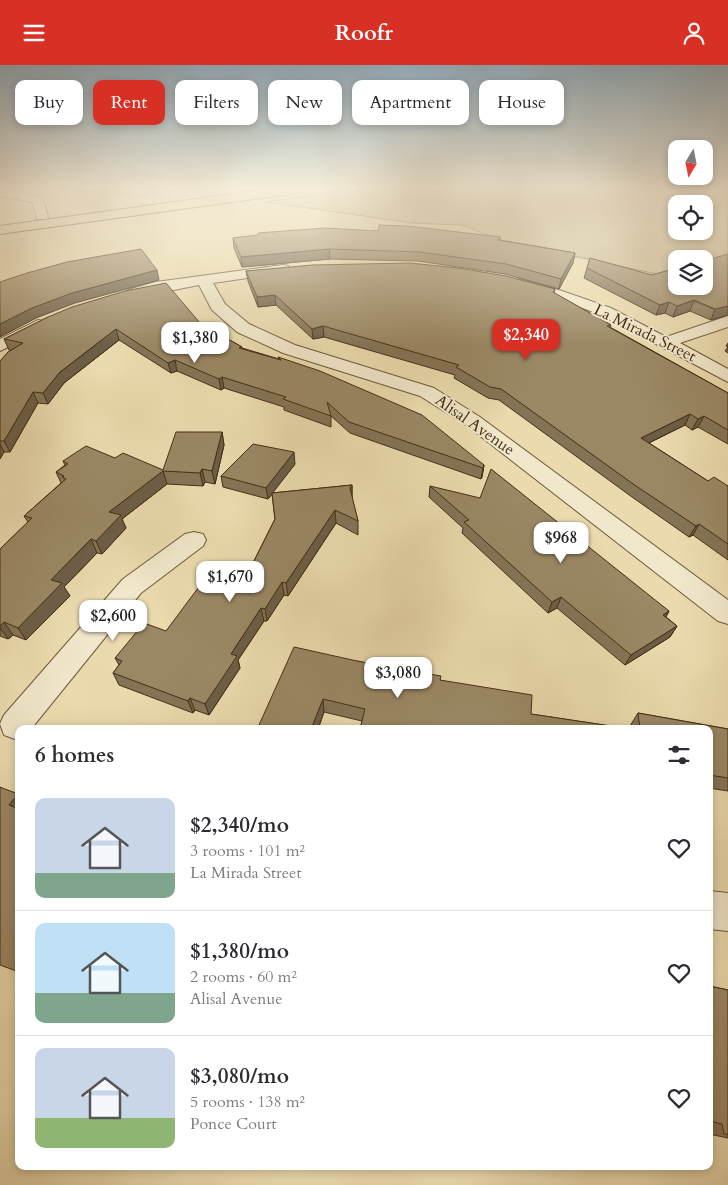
<!DOCTYPE html>
<html lang="en">
<head>
<meta charset="utf-8">
<style>
  body { margin:0; font-family:Cardo,serif; background:#f7f7f7; color:#2b2b33; height:100vh; display:flex; flex-direction:column; font-size:19px; white-space:nowrap }
  * { box-sizing:border-box; margin:0 }
  p { font-size:16px; color:#7c7c81 }
  .icon { flex:none; width:28px; height:28px; fill:none; stroke:currentColor; stroke-width:2; stroke-linecap:round; stroke-linejoin:round }
  .map { position:relative; flex:1; overflow:hidden }
  .panel { position:absolute; left:15px; top:660px; width:698px; height:445px; display:flex; flex-direction:column; background:#fff; border-radius:10px; box-shadow:0 2px 8px #0003 }
  .panel>* { flex:none }
  .top-card { position:absolute; left:15px; top:15px; width:699px; height:45px; display:flex; gap:10px }
  .needle { width:32px; rotate:190deg }
  .tools { position:absolute; left:668px; top:75px; display:grid; gap:10px }
  .tools a { display:grid; place-items:center; width:45px; height:45px; border-radius:10px; background:#fff; box-shadow:0 2px 8px #0003; font-size:25px }
  .price { position:absolute; translate:-50% -42px; padding:0 11px; border-radius:10px; background:#fff; color:#222; font-size:16px; line-height:32px; filter:drop-shadow(0 1px 2px #0008) }
  .price::after { content:''; position:absolute; left:50%; top:30px; width:15px; height:11px; margin-left:-8px; background:inherit; clip-path:polygon(0 0,100% 0,50% 100%) }
  .price.active { background:#d93025; color:#fff }
  ul { padding:0; list-style:none }
  li { display:flex; align-items:center; gap:15px; height:125px; padding:0 20px }
  li+li { border-top:1px solid #e1e1e2 }
  li span { display:grid; place-items:center; flex:none; width:140px; height:100px; border-radius:10px; color:#555 }
  li>.icon { margin-inline-start:auto }
  span .icon { width:60px; height:60px; fill:#fffc; stroke-width:1 }
  li b { font-size:21px }
  h2 { display:flex; justify-content:space-between; align-items:center; height:60px; padding:0 20px; font-size:21px }
  .tag { padding:0 18px; border-radius:10px; background:#fff; box-shadow:0 2px 8px #0003; font-size:18px; line-height:45px }
  .tag.active { background:#d93025; color:#fff }
  header { display:flex; justify-content:space-between; align-items:center; height:65px; padding:0 20px; background:#d93025; color:#fff; font-size:22px; font-weight:700 }
  .map>svg:first-child { display:block }
</style>
</head>
<body>
<header><svg class="icon" aria-label="menu" viewBox="0 0 24 24"><path d="M4 6h16M4 12h16M4 18h16"/></svg>Roofr<svg class="icon" aria-label="person" viewBox="0 0 24 24"><circle cx="12" cy="8" r="4"/><path d="M4 21q1-7 8-7t8 7"/></svg></header>
<div class="map">
<svg width="728" height="1120" viewBox="0 0 728 1120">
  <rect width="100%" height="100%" fill="#eadaad"/>
  <filter id="stains"><feTurbulence type="fractalNoise" baseFrequency=".004" numOctaves="4"/><feColorMatrix values="0 0 0 0 .2 0 0 0 0 .09 0 0 0 0 .02 0 0 0 .5 -.17"/></filter>
  <radialGradient id="worn" r=".72"><stop offset=".6" stop-color="#630" stop-opacity="0"/><stop offset="1" stop-color="#630" stop-opacity=".3"/></radialGradient>
  <path fill="#cebd93" stroke="#897654" fill-rule="evenodd" d="M58 124H192L137 131Z
    M347 124H728V192L704 199V194H676V206L662 210 503 176 462 160 412 158 266 137ZM676 139H704V166H676Z"/>
  <g fill="none" stroke-linecap="round" stroke-linejoin="round">
    <defs>
      <path id="minor" d="M0 124 42 132 48 151 47 154H37L32 137 0 131Z
        M283 200 288 201 290 204 288 207 213 218 225 239 249 259 295 280 434 323 480 352 728 535V559L718 556 466 360 420 331 283 288 237 267 212 245 199 220 133 233 125 228 128 225 156 217Z
        M519 214 562 226 611 243 666 272 728 251V262L680 278 728 304V317L599 249 552 232 514 222 511 219Z
        M38 255 44 256 46 260 44 264 0 286V274Z
        M194 467 203 469 206 475 203 481 141 528 31 664H19V672L15 674 4 670 0 659 4 650 123 514 185 469Z
        M709 826 728 828V866L709 864Z"/>
      <path id="primary" d="M269 124H303L297 128 0 169V161Z"/>
    </defs>
    <use href="#minor" stroke="#6e593b" stroke-width="2"/>
    <use href="#primary" stroke="#442e15" stroke-width="2"/>
    <use href="#minor" fill="#f1e7ca" fill-rule="evenodd"/>
    <use href="#primary" fill="#eadaad" fill-rule="evenodd"/>
  </g>
  <path fill="#847456" stroke="#442e15" d="M378 166 500 172V175L575 188 573 198 559 224 505 209 418 196 330 194 242 202 234 183 233 173Z
    M590 193 728 250 711 255 690 246 673 252 665 248 656 250 584 213Z
    M246 206 555 224 554 228 611 260 610 262 728 328V379L698 362 692 365 685 360 649 378 708 416 728 421V495L693 470 689 472 632 432 499 335 488 333 454 313 455 310 324 272 313 274 276 240 258 242 248 216Z
    M48 252 200 258 242 282V283L279 294 278 292 484 400 482 412 481 414 350 368 331 351V362L284 345V342L224 323 221 325 177 306 171 308 119 275 64 318 48 339 38 338 10 387H4L0 394V296L11 285H9L4 274Z
    M728 278V288L725 286 728 282 726 281Z
    M222 367 224 380 215 419 205 417 203 421 167 419 122 454 126 463 102 489 97 488 64 522 70 531 26 575 13 570 8 574 0 571V484L28 457 24 451 61 418 56 407 65 400 63 396 115 393 163 405Z
    M295 399 272 428 352 420V433L358 456V470L336 458 288 531 284 530 267 556H264L238 595 240 603 209 650 195 645 193 648 119 620 113 608 119 600 115 593 166 566 241 522 275 454 272 429 268 434 223 422 221 411Z
    M430 421 669 546 666 552 677 561 670 572 625 600 557 543 548 548 462 468 463 463 429 432Z
    M357 596 440 615 531 649 630 664V661L638 648 728 664V726L709 723V664H360L362 656 324 647 318 664H260L259 660Z
    M709 921 728 925V1073L709 1069Z"/>
  <path fill="#6c5e46" stroke="#442e15" d="M329 184 330 194 242 202 241 192Z
    M575 188 573 198 559 224 561 214Z
    M157 205 159 215 75 238 36 253 0 272V259L32 243 72 228Z
    M275 230 276 240 258 242 257 232Z
    M694 235 690 246 673 252 677 241Z
    M669 237 665 248 656 250 660 240Z
    M728 241V250L711 255 715 244Z
    M323 261 324 272 313 274 312 264Z
    M116 264 119 275 64 318 48 339 43 328 60 307Z
    M175 295 177 306 171 308 168 298Z
    M222 312 224 323 221 325 219 314Z
    M33 327 38 338 10 387 4 376Z
    M690 349 685 360 636 384 641 373Z
    M704 351 698 362 692 365 698 354Z
    M222 367 224 380 215 419 212 406Z
    M0 379 4 387 0 394Z
    M294 387 295 399 268 434 266 423Z
    M484 400 482 412 481 414 483 403Z
    M202 404 205 417 203 421 200 408Z
    M163 406 167 419 122 454 126 463 102 489 96 476 109 447Z
    M352 420V433L350 423Z
    M335 445 336 458 288 531 286 518Z
    M699 459 693 470 689 472 696 461Z
    M91 474 97 488 64 522 70 531 26 575 18 563 51 515Z
    M282 517 284 530 267 556 265 544Z
    M561 532 557 543 548 548 552 537Z
    M261 543 264 556 238 595 240 603 209 650 205 639 231 589Z
    M669 546 663 557V550Z
    M4 557 13 570 8 574 0 563V561Z
    M677 561 670 572 625 600 631 590Z
    M190 633 195 645 193 648 188 636Z
    M323 634 324 647 318 664H311Z
    M18 729 19 730V749L9 740Z"/>
  <path fill="#9a8764" stroke="#442e15" d="M379 160 408 161 500 172 498 175 575 188 561 214 506 199 419 187 329 184 241 192 233 173 258 170V168L325 163 378 166Z
    M141 184 157 205 72 228 32 243 0 259V217L27 208 67 197Z
    M728 189V241L715 244 694 235 677 241 669 237 660 240 587 203 590 193 652 210 676 203V221H704V196Z
    M410 198 458 203 506 211 555 224 553 227 611 260 607 261 728 328V365L704 351 698 354 690 349 641 373 708 416 714 412 728 421V479L699 459 696 461 636 421 501 324 490 322 456 302 459 300 323 261 312 264 275 230 257 232 246 206 312 200Z
    M166 218 200 258 242 282 239 283 281 295 278 292 320 306 422 350 484 400 483 403 349 357 327 337 331 351 283 334 286 332 222 312 219 314 175 295 168 298 116 264 60 307 43 328 33 327 4 376H0V296L8 287 23 278 4 274 48 252 72 242 125 226Z
    M176 367H222L212 406 202 404 200 408 163 406 109 447 121 450 96 476 91 474 51 515 62 518 18 563 4 557 0 561V484L32 453 24 451 66 414 62 412 64 411 56 407 68 399 63 396 86 381 115 393 123 388 163 405Z
    M253 379 294 387 266 423 221 411Z
    M491 404 669 546 663 550 677 561 631 590 561 532 552 537 464 457 469 455 430 421 480 433Z
    M352 420 350 423 358 456 335 445 286 518 282 517 265 544 261 543 231 589 237 591 205 639 190 633 188 636 113 608 122 596 115 593 144 558 166 566 207 511 241 522 275 454 272 428Z
    M294 582 357 596 441 611 440 615 532 630 531 649 631 664H360L365 644 323 634 311 664H276L259 660Z
    M638 648 728 664V713L709 710V664H640Z
    M0 722 18 729 9 740 19 744V759L18 761H19V907L0 900Z
    M709 744 711 756H709Z
    M709 921 728 925V1069H724L722 1059 709 1056Z"/>
  <linearGradient id="sky" x2="0" y2="1"><stop stop-color="#92acbc"/><stop offset="0.44" stop-color="#f6eeda"/><stop offset="1" stop-color="#f6eeda" stop-opacity="0"/></linearGradient>
  <rect width="728" height="281" fill="url(#sky)"/>
  <g text-anchor="middle" dominant-baseline="central" stroke-width="4" stroke-linejoin="round" paint-order="stroke">
    <g font-size="16" fill="#442e15" stroke="#f1e7ca">
      <text transform="translate(645 268) rotate(26)">La Mirada Street</text>
      <text transform="translate(475 360) rotate(35)">Alisal Avenue</text>
    </g>
  </g>
  <rect width="100%" height="100%" filter="url(#stains)"/>
  <rect width="100%" height="100%" fill="url(#worn)"/>
</svg>
<div class="tools">
<a><svg class="needle" viewBox="-14 -14 28 28"><path d="M0-13l5 13h-10z" fill="#e53935"/><path d="M0 13l5-13h-10z" fill="#7c7c81"/></svg></a>
<a><svg class="icon" aria-label="locate" viewBox="0 0 24 24"><circle cx="12" cy="12" r="6"/><path d="M12 2v4M12 18v4M2 12h4M18 12h4"/></svg></a>
<a><svg class="icon" aria-label="layers" viewBox="0 0 24 24"><path d="M12 4l9 5-9 5-9-5zM3 14l9 5 9-5"/></svg></a>
</div>
<b class="price active" style="left:526px;top:296px">$2,340</b>
<b class="price" style="left:195px;top:299px">$1,380</b>
<b class="price" style="left:561px;top:499px">$968</b>
<b class="price" style="left:230px;top:538px">$1,670</b>
<b class="price" style="left:113px;top:577px">$2,600</b>
<b class="price" style="left:398px;top:634px">$3,080</b>
<div class="top-card">
<a class="tag">Buy</a>
<a class="tag active">Rent</a>
<a class="tag">Filters</a>
<a class="tag">New</a>
<a class="tag">Apartment</a>
<a class="tag">House</a>
</div>
<section class="panel">
<h2>6 homes<svg class="icon" aria-label="filters" viewBox="0 0 24 24"><path d="M4 7h16M4 17h16"/><circle cx="9" cy="7" r="2"/><circle cx="15" cy="17" r="2"/></svg></h2>
<ul>
<li><span style="background:linear-gradient(#c9d6e8 75%,#7fa58c 0)"><svg class="icon" aria-label="home" viewBox="0 0 24 24"><path d="M3 11l9-7 9 7M6 9v11h12V9"/></svg></span><div><b>$2,340/mo</b><p>3 rooms · 101 m²</p><p>La Mirada Street</p></div><svg class="icon" aria-label="heart" viewBox="0 0 24 24"><path d="M12 20l-8-8c-3-5 5-10 8-4 3-6 11-1 8 4z"/></svg></li>
<li><span style="background:linear-gradient(#bfe0f5 70%,#7fa58c 0)"><svg class="icon" aria-label="home" viewBox="0 0 24 24"><path d="M3 11l9-7 9 7M6 9v11h12V9"/></svg></span><div><b>$1,380/mo</b><p>2 rooms · 60 m²</p><p>Alisal Avenue</p></div><svg class="icon" aria-label="heart" viewBox="0 0 24 24"><path d="M12 20l-8-8c-3-5 5-10 8-4 3-6 11-1 8 4z"/></svg></li>
<li><span style="background:linear-gradient(#c9d6e8 70%,#8fb573 0)"><svg class="icon" aria-label="home" viewBox="0 0 24 24"><path d="M3 11l9-7 9 7M6 9v11h12V9"/></svg></span><div><b>$3,080/mo</b><p>5 rooms · 138 m²</p><p>Ponce Court</p></div><svg class="icon" aria-label="heart" viewBox="0 0 24 24"><path d="M12 20l-8-8c-3-5 5-10 8-4 3-6 11-1 8 4z"/></svg></li>
</ul>
</section>
</div>
</body>
</html>
